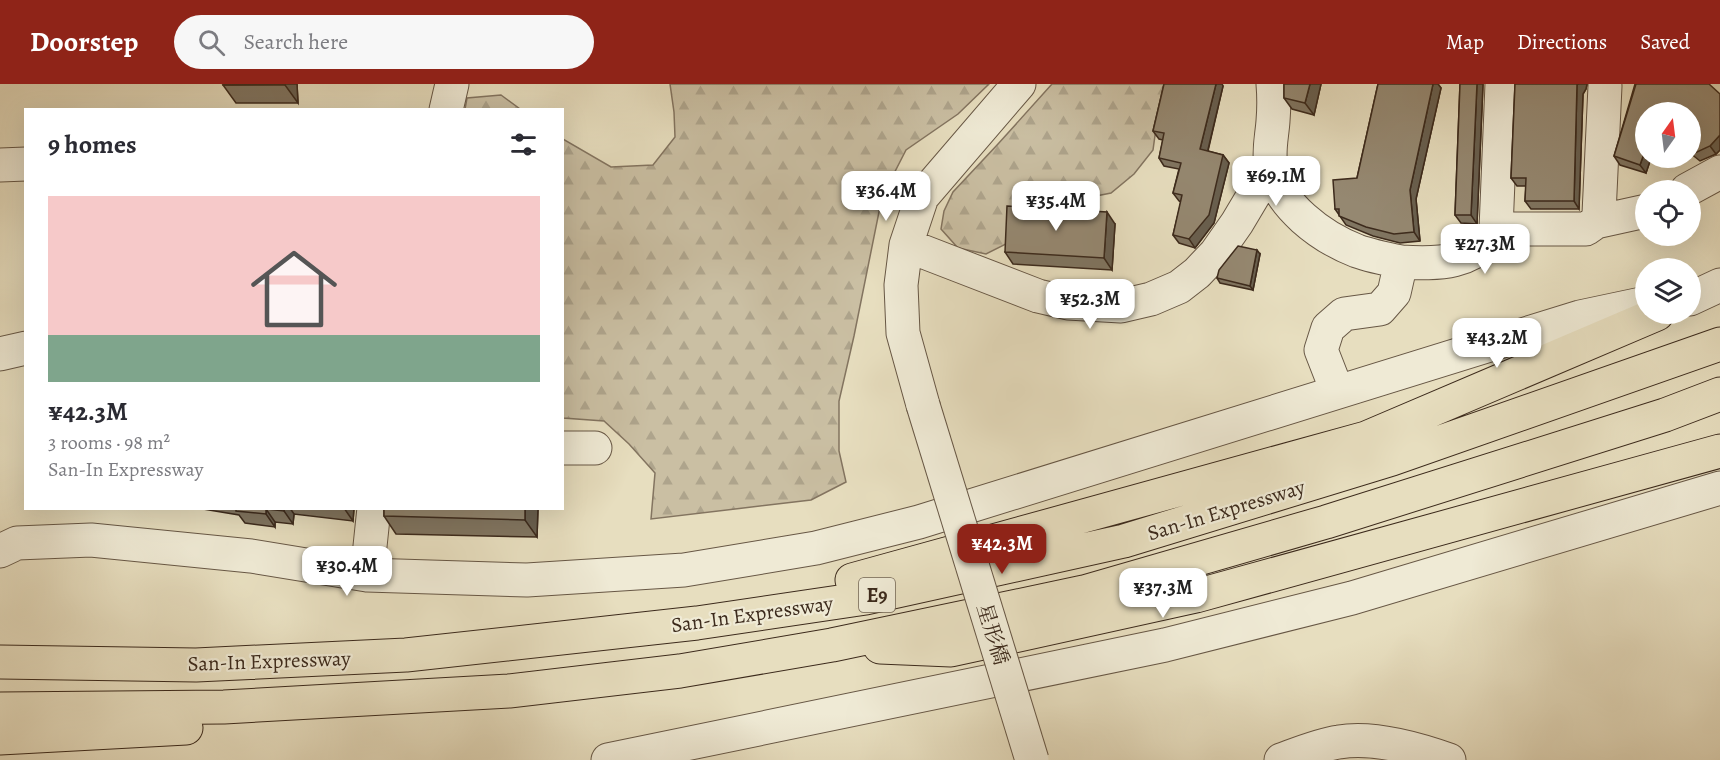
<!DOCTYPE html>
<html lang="en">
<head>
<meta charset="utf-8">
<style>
  body { margin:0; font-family:Alegreya,"Noto Serif JP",serif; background:#f7f7f7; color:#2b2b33; height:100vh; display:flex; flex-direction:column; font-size:22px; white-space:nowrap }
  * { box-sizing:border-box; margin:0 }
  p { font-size:20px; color:#7c7c81 }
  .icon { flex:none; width:33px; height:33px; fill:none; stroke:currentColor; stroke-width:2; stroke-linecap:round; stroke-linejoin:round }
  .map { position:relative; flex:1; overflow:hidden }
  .side { position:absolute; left:24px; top:24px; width:540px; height:402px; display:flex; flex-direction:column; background:#fff; border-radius:0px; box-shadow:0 6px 24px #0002 }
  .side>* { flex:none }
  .needle { width:39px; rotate:14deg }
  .tools { position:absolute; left:1635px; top:18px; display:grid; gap:12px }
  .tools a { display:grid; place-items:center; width:66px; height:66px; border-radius:50%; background:#fff; box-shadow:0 6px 24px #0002; font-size:30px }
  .price { position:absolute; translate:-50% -51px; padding:0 14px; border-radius:12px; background:#fff; color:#222; font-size:20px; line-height:39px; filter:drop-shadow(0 2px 3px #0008) }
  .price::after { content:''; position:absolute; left:50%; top:36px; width:18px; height:14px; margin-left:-9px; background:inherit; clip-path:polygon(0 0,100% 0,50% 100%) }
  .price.current { background:#8f2418; color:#fff }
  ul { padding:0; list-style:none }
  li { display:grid; align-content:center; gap:12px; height:318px; padding:0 24px }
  li span { display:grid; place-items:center; height:186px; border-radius:0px; color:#555 }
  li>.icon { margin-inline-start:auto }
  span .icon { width:108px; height:108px; fill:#fffc; stroke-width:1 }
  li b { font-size:26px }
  h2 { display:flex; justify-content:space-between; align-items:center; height:72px; padding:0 24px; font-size:26px }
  header { display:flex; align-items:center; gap:36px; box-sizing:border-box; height:84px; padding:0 30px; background:#8f2418; color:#fff }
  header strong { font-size:28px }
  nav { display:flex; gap:33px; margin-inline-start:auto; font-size:21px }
  .search { width:420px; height:54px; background:#f7f7f7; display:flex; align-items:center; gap:15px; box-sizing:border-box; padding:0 21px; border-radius:33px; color:#7c7c81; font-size:22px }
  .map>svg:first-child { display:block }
</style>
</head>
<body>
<header>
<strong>Doorstep</strong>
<div class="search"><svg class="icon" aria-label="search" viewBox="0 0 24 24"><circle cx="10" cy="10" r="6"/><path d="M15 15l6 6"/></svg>Search here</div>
<nav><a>Map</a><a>Directions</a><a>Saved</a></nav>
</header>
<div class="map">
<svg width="1720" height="676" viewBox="0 0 1720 676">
  <defs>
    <pattern id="forest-firs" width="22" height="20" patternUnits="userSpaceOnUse" patternTransform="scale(1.5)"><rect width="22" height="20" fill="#cabfa3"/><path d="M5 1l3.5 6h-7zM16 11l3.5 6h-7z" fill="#aea48c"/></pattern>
  </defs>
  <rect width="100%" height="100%" fill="#e7debf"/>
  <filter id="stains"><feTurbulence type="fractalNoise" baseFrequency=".00333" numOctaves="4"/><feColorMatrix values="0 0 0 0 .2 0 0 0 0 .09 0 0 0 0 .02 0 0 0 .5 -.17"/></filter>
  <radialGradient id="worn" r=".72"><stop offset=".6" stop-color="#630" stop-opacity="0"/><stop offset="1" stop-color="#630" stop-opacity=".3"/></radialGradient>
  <path fill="url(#forest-firs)" stroke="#837460" stroke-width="1.5" d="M670 0H989L958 30 906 66 882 113 854 252 839 317V367L846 398 811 416 651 435 655 389 629 360 604 337 563 334V55L611 83 653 81 675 53 674 28Z
    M1052 0H1180L1157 37 1153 66 1134 90 1111 109 1076 116 1042 120 1006 160 986 170 958 164 941 145 944 127 953 108 998 60Z
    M501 11 520 25H465L467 14Z"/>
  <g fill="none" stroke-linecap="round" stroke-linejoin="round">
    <defs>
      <path id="minor" d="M1273 0C1274 12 1274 25 1273 37 1272 52 1268 67 1271 83 1279 122 1321 153 1357 167 1371 172 1386 175 1401 178
        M446 26 452 0
        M0 81 26 80
        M1687 106 1720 88
        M1596 138 1646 127
        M1496 145H1586L1596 138 1599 130 1605 2
        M906 161 1038 212 1068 219 1121 222 1151 215 1179 203 1197 189 1216 169 1237 139 1271 82
        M1690 215 1720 201
        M0 270 26 264
        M1337 307 1321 266 1328 244 1344 230 1380 225 1394 209 1401 178C1438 180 1475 181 1496 145L1502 0
        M923 321 903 249 901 201 906 161 922 113 1019 0
        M562 364H595
        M0 467 17 459 91 456 251 472 367 491 527 496 684 486 816 464 919 438 1580 233 1646 219
        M367 491 374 424
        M608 676 1165 561 1352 514 1720 404
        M1281 676C1300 669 1319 661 1339 658 1372 652 1418 665 1449 676"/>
      <path id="highway" d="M852 496 1366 354 1657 230
        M880 563 951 566 1196 512 1720 367
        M0 578 196 581 406 571 697 539 866 514 1124 457 1392 375 1720 260
        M0 625 224 623 509 607 680 587 832 561 1084 508 1326 438 1665 331 1720 310
        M0 654 186 644"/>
    </defs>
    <use href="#minor" stroke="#675745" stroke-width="35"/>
    <use href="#highway" stroke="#3c2a1c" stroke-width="35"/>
    <use href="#minor" stroke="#efead5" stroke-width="33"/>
    <use href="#highway" stroke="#e7debf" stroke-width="33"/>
    <defs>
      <path id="minor-bridge" d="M923 321 1032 676"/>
    </defs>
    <use href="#minor-bridge" stroke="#675745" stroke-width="35" stroke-linecap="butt"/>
    <use href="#minor-bridge" stroke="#efead5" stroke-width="33"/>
  </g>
  <path fill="#807561" stroke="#3c2a1c" stroke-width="1.5" d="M297 0 298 19H236L223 1Z
    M1164 0H1222L1223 2 1208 67 1223 71 1229 79 1214 139 1195 164 1179 159 1173 151 1181 118 1179 117 1173 109 1179 85 1164 82 1159 74 1163 56 1159 55 1153 47Z
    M1284 0H1321L1314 31 1292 25 1284 14Z
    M1378 0H1438L1441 4 1416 115 1420 157 1400 159 1373 152 1346 141 1335 125 1357 94Z
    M1460 0H1483L1477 140 1461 139 1455 131Z
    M1515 0H1587L1586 5 1583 10 1579 125H1531L1525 117 1526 102H1517L1511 94Z
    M1635 0 1720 10V66L1716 70 1700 77 1690 69V28H1646V74H1651L1646 89 1620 81 1614 72Z
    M1115 140 1112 186 1013 180 1005 168Z
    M1260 170 1253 206 1220 199 1217 194Z
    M197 424H354L353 437 294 430 293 440 275 438V443L245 439 239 431Z
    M384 424H538L537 453 396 450 384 432Z"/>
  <path fill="#685f4f" stroke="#3c2a1c" stroke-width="1.5" d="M285 0H297L298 19 285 1Z
    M1216 0H1222L1223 2 1206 74 1200 65Z
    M1310 0H1321L1314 31 1305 19Z
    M1433 0H1438L1441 4 1416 115 1420 157 1414 148 1410 106Z
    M1477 0H1483L1477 140 1471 131Z
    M1578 0H1587L1586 5 1583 10 1579 125 1574 117 1577 1Z
    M1720 51V66L1716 70 1710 62Z
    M1646 64V74H1651L1646 89 1640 81Z
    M1223 71 1229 79 1214 139 1195 164 1189 155Z
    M1107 128 1115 140 1112 186 1104 174Z
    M1257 166 1260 170 1253 206 1250 202Z
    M284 424H290L294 430 293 440 284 427Z
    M344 424H354L353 437Z
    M525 424H538L537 453 525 436Z
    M266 425 275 438V443L266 430Z"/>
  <path fill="#958871" stroke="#3c2a1c" stroke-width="1.5" d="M223 0H285V1H223Z
    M1164 0H1216L1200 65 1223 71 1209 131 1189 155 1173 151 1182 111 1173 109 1181 79 1159 74 1164 49 1153 47Z
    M1284 0H1310L1305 19 1284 14Z
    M1378 0H1433L1410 106 1414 148 1394 150 1366 143 1339 132V125H1335L1333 96 1357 94Z
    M1460 0H1477L1471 131H1455Z
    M1515 0H1578L1577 1 1574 117H1525L1526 94H1511Z
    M1636 0H1709L1720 10V51L1710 62 1695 69 1690 66V28H1646V64L1640 81 1614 72Z
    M1007 122 1107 128 1104 174 1005 168Z
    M1238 162 1257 166 1250 202 1217 194 1219 186Z
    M236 424H284V427L266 425V430L236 427Z
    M384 424H525V436L384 432Z"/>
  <g text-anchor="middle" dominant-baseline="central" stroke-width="4.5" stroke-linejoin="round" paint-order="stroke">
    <rect fill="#efead5" stroke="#726454" stroke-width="1.5" x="859" y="494" width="36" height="34" rx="4.5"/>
    <g font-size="20" font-weight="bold" fill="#3c2a1c">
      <text x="877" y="511">E9</text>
    </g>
    <g font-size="21" fill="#3c2a1c" stroke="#efead5">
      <text transform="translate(1226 426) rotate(-17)">San-In Expressway</text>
      <text transform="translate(752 530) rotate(-8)">San-In Expressway</text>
      <text transform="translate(993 550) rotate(73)">星形橋</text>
      <text transform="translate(269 577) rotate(-2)">San-In Expressway</text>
    </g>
  </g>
  <rect width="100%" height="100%" filter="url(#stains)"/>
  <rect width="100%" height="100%" fill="url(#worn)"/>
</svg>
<div class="tools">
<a><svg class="needle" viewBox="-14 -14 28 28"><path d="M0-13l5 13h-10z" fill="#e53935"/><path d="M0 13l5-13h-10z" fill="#7c7c81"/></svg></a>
<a><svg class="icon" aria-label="locate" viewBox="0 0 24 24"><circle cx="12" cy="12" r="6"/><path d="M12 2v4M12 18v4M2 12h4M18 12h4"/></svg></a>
<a><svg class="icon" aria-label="layers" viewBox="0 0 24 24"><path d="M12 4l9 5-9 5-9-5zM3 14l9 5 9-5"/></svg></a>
</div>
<b class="price" style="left:1276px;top:123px">¥69.1M</b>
<b class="price" style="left:886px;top:138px">¥36.4M</b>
<b class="price" style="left:1056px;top:148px">¥35.4M</b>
<b class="price" style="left:1485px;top:191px">¥27.3M</b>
<b class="price" style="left:1090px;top:246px">¥52.3M</b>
<b class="price" style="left:1497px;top:285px">¥43.2M</b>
<b class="price current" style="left:1002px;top:491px">¥42.3M</b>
<b class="price" style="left:347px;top:513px">¥30.4M</b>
<b class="price" style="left:1163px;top:535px">¥37.3M</b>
<section class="side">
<h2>9 homes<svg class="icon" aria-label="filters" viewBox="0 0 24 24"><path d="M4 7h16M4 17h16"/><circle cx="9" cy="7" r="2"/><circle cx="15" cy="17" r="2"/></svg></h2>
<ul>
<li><span style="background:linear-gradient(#f6c9c9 75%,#7fa58c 0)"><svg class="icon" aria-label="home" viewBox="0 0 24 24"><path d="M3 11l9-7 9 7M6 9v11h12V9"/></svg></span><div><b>¥42.3M</b><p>3 rooms · 98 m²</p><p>San-In Expressway</p></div></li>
</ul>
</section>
</div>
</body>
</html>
